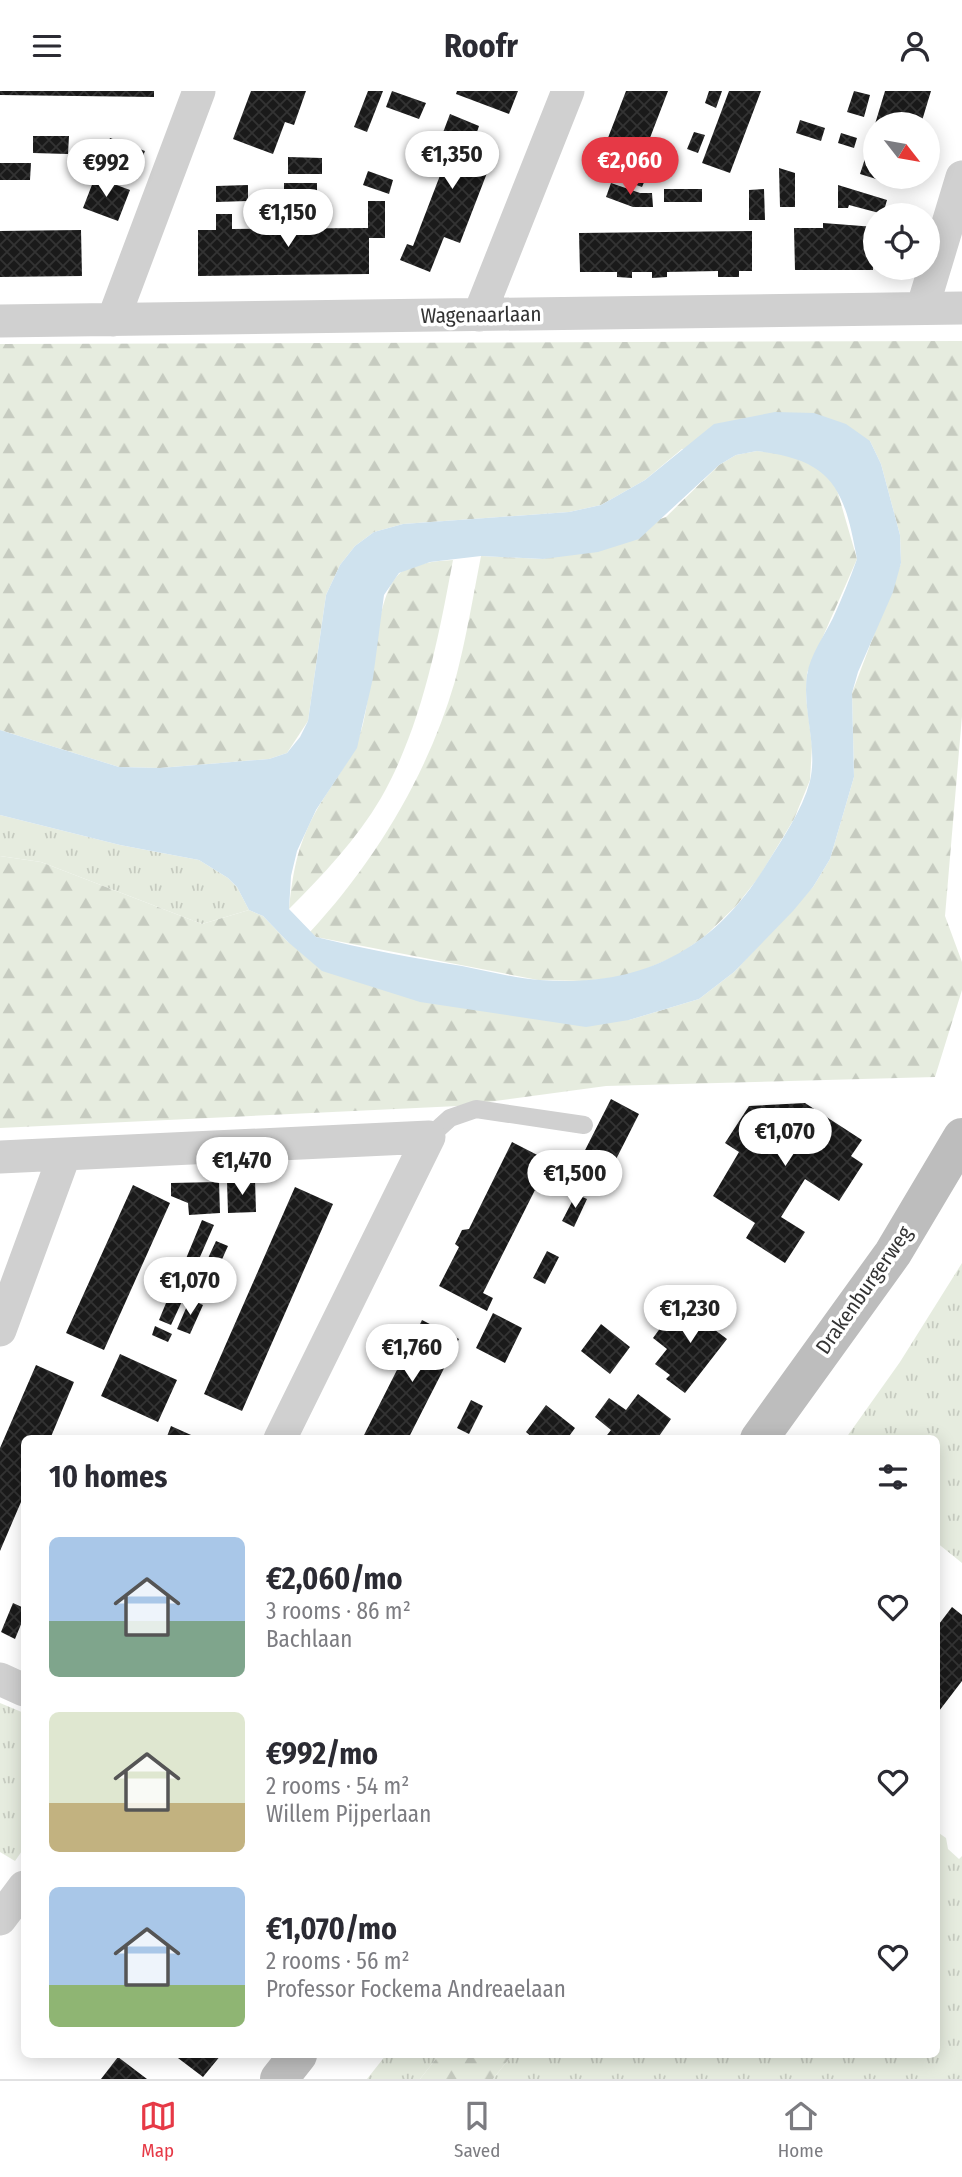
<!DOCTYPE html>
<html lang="en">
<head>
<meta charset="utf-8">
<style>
  body { margin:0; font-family:"Fira Sans Condensed",sans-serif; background:#f2f2f3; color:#2b2b33; height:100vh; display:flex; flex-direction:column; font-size:26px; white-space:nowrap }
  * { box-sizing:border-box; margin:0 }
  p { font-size:23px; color:#7c7c81 }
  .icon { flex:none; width:38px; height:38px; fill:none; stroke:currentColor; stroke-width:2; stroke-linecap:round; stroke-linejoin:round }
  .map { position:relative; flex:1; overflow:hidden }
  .side { position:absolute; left:21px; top:1344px; width:919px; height:623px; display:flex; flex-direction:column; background:#fff; border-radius:10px; box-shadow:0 4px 18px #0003 }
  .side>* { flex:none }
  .needle { width:46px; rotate:121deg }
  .fabs { position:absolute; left:863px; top:21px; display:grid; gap:14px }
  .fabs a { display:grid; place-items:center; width:77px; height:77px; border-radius:50%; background:#fff; box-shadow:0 4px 18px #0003; font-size:35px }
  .price { position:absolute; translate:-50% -60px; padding:0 16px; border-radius:24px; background:#fff; color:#222; font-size:23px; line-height:46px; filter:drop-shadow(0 2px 4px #0008) }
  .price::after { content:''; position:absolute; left:50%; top:42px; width:21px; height:16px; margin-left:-10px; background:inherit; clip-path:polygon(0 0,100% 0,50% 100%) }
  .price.current { background:#e63946; color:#fff }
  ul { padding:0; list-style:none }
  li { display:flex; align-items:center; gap:21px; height:175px; padding:0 28px }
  li span { display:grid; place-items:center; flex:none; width:196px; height:140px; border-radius:10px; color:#555 }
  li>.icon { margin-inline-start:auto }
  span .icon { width:84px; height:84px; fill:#fffc; stroke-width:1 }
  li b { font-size:30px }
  h2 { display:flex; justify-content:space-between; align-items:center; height:84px; padding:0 28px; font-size:30px }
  header { display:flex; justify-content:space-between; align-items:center; height:91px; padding:0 28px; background:#fff; font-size:32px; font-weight:700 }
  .dock { display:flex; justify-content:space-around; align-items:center; height:98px; border-top:2px solid #e1e1e2; background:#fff; font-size:19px; color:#7c7c81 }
  .dock a { display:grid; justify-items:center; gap:4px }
  .dock .current { color:#e63946 }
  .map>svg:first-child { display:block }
</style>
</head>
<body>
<header><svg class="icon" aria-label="menu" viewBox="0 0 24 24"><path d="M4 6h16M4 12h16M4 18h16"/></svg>Roofr<svg class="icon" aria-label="person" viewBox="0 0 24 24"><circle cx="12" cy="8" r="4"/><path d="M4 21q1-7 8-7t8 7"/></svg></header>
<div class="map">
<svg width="962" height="1988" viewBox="0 0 962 1988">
  <defs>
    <pattern id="grass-tufts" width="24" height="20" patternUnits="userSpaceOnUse" patternTransform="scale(1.75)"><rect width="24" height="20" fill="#e6ecdf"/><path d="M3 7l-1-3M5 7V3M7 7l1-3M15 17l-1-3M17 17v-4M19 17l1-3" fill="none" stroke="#c6cbc0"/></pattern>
    <pattern id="forest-firs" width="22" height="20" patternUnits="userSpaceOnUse" patternTransform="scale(1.75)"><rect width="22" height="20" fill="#e6ecdf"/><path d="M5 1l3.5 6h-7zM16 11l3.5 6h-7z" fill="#c6cbc0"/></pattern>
    <pattern id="building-cross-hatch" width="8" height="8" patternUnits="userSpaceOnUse" patternTransform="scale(1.75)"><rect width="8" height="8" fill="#1a1a1a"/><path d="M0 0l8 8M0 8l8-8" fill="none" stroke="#333"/></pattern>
  </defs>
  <rect width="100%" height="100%" fill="#fff"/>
  <path fill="url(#grass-tufts)" d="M0 724 120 754 199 769 228 787 237 796 249 819 202 833 41 771 0 765Z
    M962 1172V1472L936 1451V1348L846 1347 900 1271Z
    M0 1612 24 1622V1757L15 1770 0 1761Z
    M936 1740 946 1747 948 1758 959 1768 962 1765V1988H493L512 1964H936Z
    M386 1964H439L420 1988H367Z"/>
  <path fill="url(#forest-firs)" d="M962 250V625L945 825 962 871V899L935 986 606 995 458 1015 0 1037V765L41 771 202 833 249 819 263 825 288 851 629 929 699 908 734 881 813 796 830 768 854 686 852 602 901 472 900 444 881 373 870 350 682 358 645 389 601 414 569 421 403 433 374 441 355 455 340 474 326 504 308 630 287 662 269 668 160 677 119 676 0 639V253Z
    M757 360 792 364 821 378 835 392 857 468 807 582 806 606 812 655 810 689 794 728 759 786 736 815 704 846 678 864 630 885 584 890 538 889 316 846 310 841C375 771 428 683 455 590 466 549 473 506 481 465L543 468 666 426 719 374 736 364Z
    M453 469C438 549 422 635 381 707 357 748 322 785 289 818 293 780 297 756 315 722 332 691 354 668 363 633 373 596 374 508 398 484 410 472 437 470 453 469Z
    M439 1964H512L493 1988H420Z"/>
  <path fill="#cfe2ee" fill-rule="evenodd" d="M775 321 814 322 846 333 870 350 881 373 900 444 901 472 893 501 858 581 852 602 854 686 830 768 813 796 793 820 734 881 699 908 629 929 586 936 420 911 322 880 288 851 263 825 249 819 237 796 228 787 199 769 120 754 0 724V639L119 676 160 677 269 668 287 662 300 646 308 630 326 504 340 474 355 455 374 441 403 433 569 421 601 414 645 389 714 333ZM757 360C833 369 844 397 857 468 850 488 842 507 833 527 824 545 810 564 807 584 802 619 818 655 810 690 802 720 782 748 766 774 714 860 639 897 540 889 514 887 487 880 462 875 413 867 364 858 316 846L289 818 291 785 297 760 316 719 357 657 373 587 384 504 399 482 430 471 481 465 543 468 598 461 639 448 719 374 736 364Z"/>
  <path fill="url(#building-cross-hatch)" d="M0 0H154V6L0 4Z
    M251 0H306L294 34 285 31 273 63 233 48Z
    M368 0H383L367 41 354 36Z
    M392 0 426 12 419 28 386 16Z
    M457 0H518L509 23 456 3Z
    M626 0H668L638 78 648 82 642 96 614 86 619 72 601 65Z
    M709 0H722L716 17 705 12Z
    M729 0H761L730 82 702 72Z
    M854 0 870 4 864 26 847 21Z
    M885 0H931L921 33H875Z
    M450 23 479 35 475 47 497 56 460 152 444 146 430 181 400 169 407 153 413 155 444 74 433 68Z
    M800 29 825 37 821 50 796 42Z
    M875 37V86H905L902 96 860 83Z
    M694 41 705 44 698 62 687 58Z
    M841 42 857 47 854 57 838 52Z
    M33 45H69L68 63 33 62Z
    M110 47 145 60 133 91 99 77Z
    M288 66 322 67V83H288Z
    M0 72H31L30 89H0Z
    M779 77 795 82V116H780Z
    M368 80 393 89 389 103 363 94Z
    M95 86 130 99 118 130 83 117Z
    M284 92H317V110H284Z
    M611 92 640 102H652L653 116H633L606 106Z
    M248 94V110L216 111V95Z
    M838 94 887 109 883 123 849 114 848 117H838Z
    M664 98H702V111H664Z
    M764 98 765 129H749V99Z
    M368 110H385V147H369V183L198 185V139H216V123H232V138L368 137Z
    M823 132 875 136 873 179H795L794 137H823Z
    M81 139 82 185 0 186V140Z
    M752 140V180H739V186H718V180L667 181V186L652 187V181H632V187L617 186V181H580L579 142Z
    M611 1008 639 1023 605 1090 577 1075Z
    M805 1012 862 1049 851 1065 863 1073 839 1110 805 1088 781 1126 805 1141 785 1172 746 1147 755 1132 713 1105 739 1061 725 1052 749 1015Z
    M512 1051 549 1070 540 1089 546 1092 541 1102 535 1099 483 1202 493 1207 487 1220 439 1195 459 1156 455 1153 462 1139 469 1138Z
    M255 1089 256 1121 228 1122 227 1090Z
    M219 1091 220 1122 189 1124 188 1112 171 1105V1092Z
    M133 1094 170 1112 104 1259 66 1242Z
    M295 1096 333 1113 242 1320 204 1303Z
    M576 1103 587 1108 574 1136 562 1130Z
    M202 1129 214 1134 196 1175 185 1170Z
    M216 1150 228 1155 215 1184 203 1178Z
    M547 1160 559 1166 545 1193 533 1187Z
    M171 1200 184 1206 171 1234 159 1229Z
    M190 1208 203 1214 190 1243 177 1238Z
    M704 1208 726 1225 715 1239 727 1248 685 1302 666 1288 670 1284 655 1273 667 1258 653 1247 669 1225 683 1236Z
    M493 1222 522 1237 505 1272 476 1257Z
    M422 1229 459 1248 408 1348H362L399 1275 394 1271 399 1260 406 1262Z
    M601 1233 630 1256 610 1283 581 1260Z
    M155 1235 172 1243 168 1251 152 1244Z
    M120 1263 177 1289 158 1331 101 1305Z
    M36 1274 74 1291 50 1348H24V1404L0 1460V1357Z
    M638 1303 671 1328 657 1348H604L611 1339 595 1326 609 1307 626 1319Z
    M471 1309 483 1315 469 1343 457 1337Z
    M546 1314 575 1337 567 1348H534L526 1341Z
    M171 1335 200 1348H166Z
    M13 1512 24 1517V1526L15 1548 1 1541Z
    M952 1516 962 1524V1590L936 1624V1537Z
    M174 1964H221L203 1986Z
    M118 1966 147 1988H101Z"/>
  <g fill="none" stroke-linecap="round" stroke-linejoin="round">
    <path stroke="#d0d0d0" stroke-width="18" d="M429 1046 450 1027 476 1018 584 1034"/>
    <path stroke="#d0d0d0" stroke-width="33" d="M923 215 962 86
      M479 224 568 0
      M113 229 199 0
      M0 230 962 217
      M0 1066 429 1046 280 1348
      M0 1239 64 1065
      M0 1588 24 1599
      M0 1828 24 1796"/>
    <path stroke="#bdbdbd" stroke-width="38" d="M759 1348 893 1162 962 1046
      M279 1988 298 1964"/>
  </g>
  <g text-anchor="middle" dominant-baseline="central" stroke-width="7" stroke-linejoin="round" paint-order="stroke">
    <g font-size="21" fill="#333" stroke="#fff">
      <text transform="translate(481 224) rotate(-1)">Wagenaarlaan</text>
      <text transform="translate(864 1199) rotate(-55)">Drakenburgerweg</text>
    </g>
  </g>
</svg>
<div class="fabs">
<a><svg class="needle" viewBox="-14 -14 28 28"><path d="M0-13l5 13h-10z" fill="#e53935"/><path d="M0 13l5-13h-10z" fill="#7c7c81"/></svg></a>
<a><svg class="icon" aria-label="locate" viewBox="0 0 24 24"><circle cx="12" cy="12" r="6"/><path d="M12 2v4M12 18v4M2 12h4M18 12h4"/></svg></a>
</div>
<b class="price" style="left:452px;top:100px">€1,350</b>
<b class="price current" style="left:630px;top:106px">€2,060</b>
<b class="price" style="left:106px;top:108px">€992</b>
<b class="price" style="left:288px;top:158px">€1,150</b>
<b class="price" style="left:785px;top:1077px">€1,070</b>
<b class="price" style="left:242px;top:1106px">€1,470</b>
<b class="price" style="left:575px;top:1119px">€1,500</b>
<b class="price" style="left:190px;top:1226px">€1,070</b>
<b class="price" style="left:690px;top:1254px">€1,230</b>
<b class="price" style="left:412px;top:1293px">€1,760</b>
<section class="side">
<h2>10 homes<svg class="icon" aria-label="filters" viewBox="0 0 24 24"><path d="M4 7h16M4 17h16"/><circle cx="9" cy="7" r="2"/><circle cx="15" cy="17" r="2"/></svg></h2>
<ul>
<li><span style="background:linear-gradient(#a9c7e8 60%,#7fa58c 0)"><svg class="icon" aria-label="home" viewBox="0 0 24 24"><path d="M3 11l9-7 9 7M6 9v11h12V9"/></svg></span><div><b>€2,060/mo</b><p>3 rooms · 86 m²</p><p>Bachlaan</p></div><svg class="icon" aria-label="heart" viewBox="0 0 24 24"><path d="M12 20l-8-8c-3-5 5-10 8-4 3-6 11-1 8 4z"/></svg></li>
<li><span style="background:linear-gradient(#dfe7d0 65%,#c2b280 0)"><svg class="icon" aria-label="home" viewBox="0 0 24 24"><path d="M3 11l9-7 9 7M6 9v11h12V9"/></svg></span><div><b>€992/mo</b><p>2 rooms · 54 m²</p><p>Willem Pijperlaan</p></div><svg class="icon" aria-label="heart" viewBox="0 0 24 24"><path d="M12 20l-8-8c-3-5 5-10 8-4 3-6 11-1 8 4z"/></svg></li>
<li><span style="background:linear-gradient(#a9c7e8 70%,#8fb573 0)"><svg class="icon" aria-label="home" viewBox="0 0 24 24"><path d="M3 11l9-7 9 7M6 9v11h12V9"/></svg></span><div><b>€1,070/mo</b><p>2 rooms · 56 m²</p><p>Professor Fockema Andreaelaan</p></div><svg class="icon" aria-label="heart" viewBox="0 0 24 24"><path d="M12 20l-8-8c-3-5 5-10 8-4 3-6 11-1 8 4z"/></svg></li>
</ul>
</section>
</div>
<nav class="dock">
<a class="current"><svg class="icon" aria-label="map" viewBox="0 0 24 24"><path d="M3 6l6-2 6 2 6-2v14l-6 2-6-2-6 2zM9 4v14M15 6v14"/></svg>Map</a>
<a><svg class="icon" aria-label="saved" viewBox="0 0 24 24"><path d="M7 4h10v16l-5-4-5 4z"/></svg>Saved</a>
<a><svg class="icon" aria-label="home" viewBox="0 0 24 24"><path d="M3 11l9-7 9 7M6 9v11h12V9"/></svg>Home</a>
</nav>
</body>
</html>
